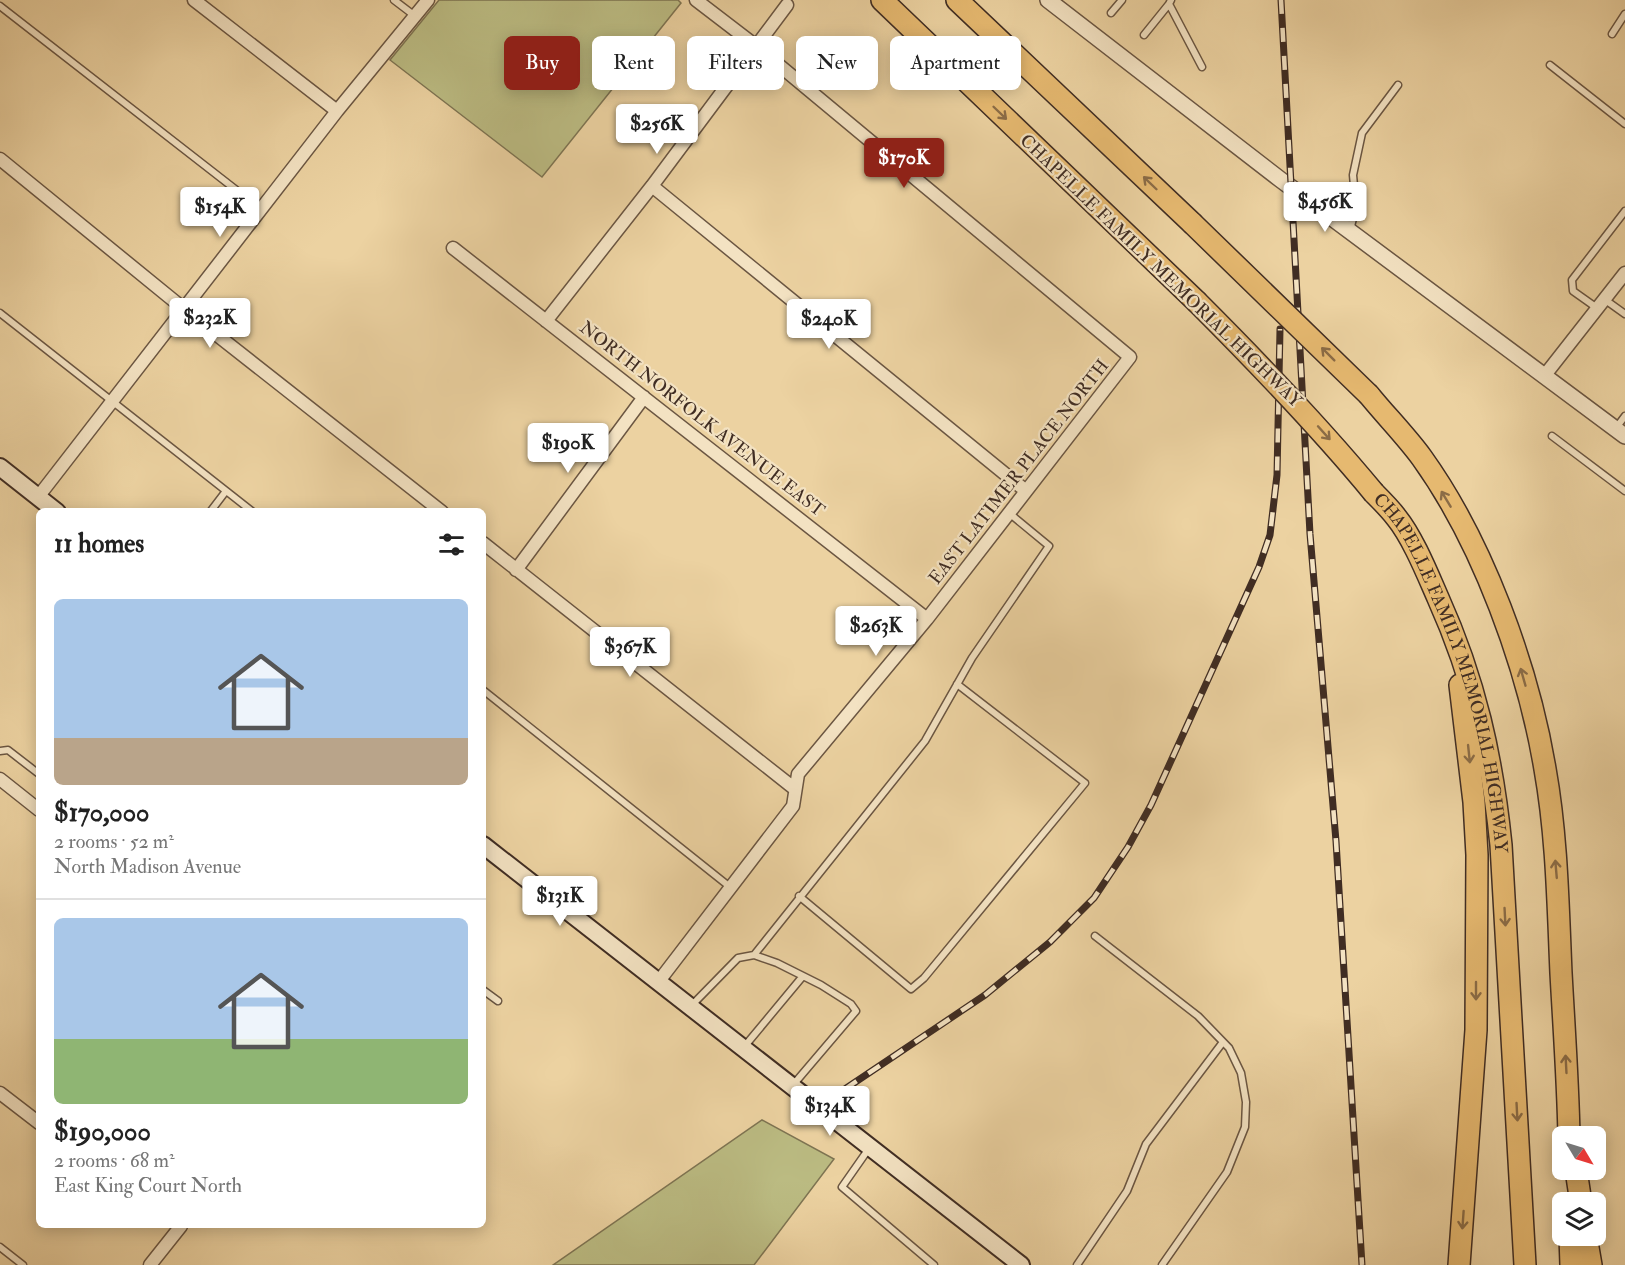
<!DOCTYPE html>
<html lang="en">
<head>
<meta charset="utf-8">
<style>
  body { margin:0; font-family:"IM FELL Double Pica",serif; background:#f2f2f2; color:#222; height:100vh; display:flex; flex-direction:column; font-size:22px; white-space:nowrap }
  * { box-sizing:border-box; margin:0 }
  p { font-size:20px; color:#767676 }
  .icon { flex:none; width:33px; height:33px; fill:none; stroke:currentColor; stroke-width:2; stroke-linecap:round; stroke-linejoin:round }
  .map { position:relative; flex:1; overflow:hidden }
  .drawer { position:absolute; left:36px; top:508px; width:450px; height:720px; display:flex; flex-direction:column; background:#fff; border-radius:9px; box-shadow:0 3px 15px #0003 }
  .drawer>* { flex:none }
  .hud { position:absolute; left:504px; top:36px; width:570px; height:54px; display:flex; gap:12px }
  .needle { width:39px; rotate:128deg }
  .tools { position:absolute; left:1552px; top:1126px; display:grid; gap:12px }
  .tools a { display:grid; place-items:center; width:54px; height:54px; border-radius:9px; background:#fff; box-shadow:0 3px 15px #0003; font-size:30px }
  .price { position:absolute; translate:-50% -51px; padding:0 14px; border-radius:6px; background:#fff; color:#222; font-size:20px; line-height:39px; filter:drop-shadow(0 2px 3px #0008) }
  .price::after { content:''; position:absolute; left:50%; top:36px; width:18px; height:14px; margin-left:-9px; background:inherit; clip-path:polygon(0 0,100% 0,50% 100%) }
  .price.on { background:#8f2418; color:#fff }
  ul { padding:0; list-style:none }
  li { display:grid; align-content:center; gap:12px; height:318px; padding:0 18px }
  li+li { border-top:2px solid #e0e0e0 }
  li span { display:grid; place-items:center; height:186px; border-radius:9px; color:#555 }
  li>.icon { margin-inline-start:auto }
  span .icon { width:108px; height:108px; fill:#fffc; stroke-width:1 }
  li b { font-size:26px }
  h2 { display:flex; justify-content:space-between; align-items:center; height:72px; padding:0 18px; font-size:26px }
  .chip { padding:0 21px; border-radius:9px; background:#fff; box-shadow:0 3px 15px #0003; font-size:21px; line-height:54px }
  .chip.on { background:#8f2418; color:#fff }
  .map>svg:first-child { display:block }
</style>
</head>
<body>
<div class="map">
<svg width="1625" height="1265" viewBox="0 0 1625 1265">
  <rect width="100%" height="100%" fill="#ecd2a1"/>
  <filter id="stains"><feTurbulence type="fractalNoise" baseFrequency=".00333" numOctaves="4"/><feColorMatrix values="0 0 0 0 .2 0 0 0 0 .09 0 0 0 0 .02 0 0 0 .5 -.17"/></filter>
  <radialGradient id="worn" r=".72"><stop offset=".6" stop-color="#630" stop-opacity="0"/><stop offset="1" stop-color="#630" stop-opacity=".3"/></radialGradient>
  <path fill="#bbbb82" stroke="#7e7452" stroke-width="1.5" d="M439 0H678L681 3 542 177 390 60Z
    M762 1120 834 1159 754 1265H553Z"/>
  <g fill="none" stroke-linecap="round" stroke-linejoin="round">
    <defs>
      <path id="service" d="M394 0 415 16
        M1171 0 1169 4 1202 67
        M0 6 262 210
        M1111 13 1122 0
        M1612 34 1625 14
        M1144 35 1169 4
        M1550 65 1625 124
        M1350 230 1356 207 1353 175 1362 133 1398 85
        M1604 299 1625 314
        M1597 308 1573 291 1572 280 1625 211
        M0 313 253 512
        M1616 428 1625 416
        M1552 436 1625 491
        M210 512 226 491
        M483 690 730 887
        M0 751 8 750 39 774
        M799 896 911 989 924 978 1085 783 957 684
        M1095 936 1198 1016 1229 1048 1241 1073 1246 1102 1245 1127 1227 1172 1162 1265
        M754 955 925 741 972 658 1049 546 1009 513
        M483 990 498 1001
        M691 1006 738 958 754 955 777 963 821 985 851 1004 856 1011 793 1085
        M744 1047 803 976
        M870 1147 842 1187 934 1265
        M0 1247 23 1265
        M1077 1265 1127 1191 1146 1144 1223 1042"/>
      <path id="minor" d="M194 0 337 111
        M0 159 184 309 442 512
        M652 186 1026 491
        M453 248 927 619
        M546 321 652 186 787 5
        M1545 375 1625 273
        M38 497 337 111 428 0
        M483 543 795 789
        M516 570 644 397
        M0 779 39 810
        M659 981 793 806 798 774 927 619 1130 357 756 46 696 0
        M0 1093 39 1123
        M150 1265 181 1226"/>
      <path id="tertiary" d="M1048 0 1281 180 1625 436"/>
      <path id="secondary" d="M0 467 57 512
        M483 845 1021 1265"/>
      <g id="motorway">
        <path d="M882 0 1196 301"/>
        <path d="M957 0 1192 223"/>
        <path d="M1369 395C1386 416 1406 436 1422 458 1483 543 1528 667 1545 769 1557 836 1558 905 1561 973 1564 1028 1568 1082 1569 1137"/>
        <path id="s1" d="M1374 493C1382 501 1390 509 1396 517 1413 538 1427 573 1438 598 1475 680 1492 757 1501 845L1525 1265"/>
        <path d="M1576 1170 1581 1203"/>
        <path d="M1570 1236 1571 1265"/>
        <path d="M1586 1236 1591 1265"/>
        <path d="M1459 1265 1476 1030 1477 855 1474 802 1460 685"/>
      </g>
    </defs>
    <use href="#service" stroke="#6b5642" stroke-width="9"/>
    <use href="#minor" stroke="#6b5642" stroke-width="15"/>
    <use href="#tertiary" stroke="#6b5642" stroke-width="18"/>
    <use href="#secondary" stroke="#402d23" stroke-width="20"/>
    <use href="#motorway" stroke="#402d23" stroke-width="24"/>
    <use href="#service" stroke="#f3e2c2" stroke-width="6"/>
    <use href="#minor" stroke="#f3e2c2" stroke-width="12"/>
    <use href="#tertiary" stroke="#f3e2c2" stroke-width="15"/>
    <use href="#secondary" stroke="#f3e2c2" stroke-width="16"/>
    <use href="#motorway" stroke="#e6b970" stroke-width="21"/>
    <defs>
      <path id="rail" d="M1281 0 1310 534 1336 841 1362 1265
        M845 1089 985 995 1050 942 1094 898 1128 847 1151 805 1259 567 1270 535 1277 475 1280 329"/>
    </defs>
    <use href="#rail" stroke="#402d23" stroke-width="7"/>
    <use href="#rail" stroke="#f3e2c2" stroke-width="4.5" stroke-dasharray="14" stroke-linecap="butt"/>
    <defs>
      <path id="motorway-bridge" d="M1192 223 1369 395
        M1196 301C1258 363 1318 425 1374 493"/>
    </defs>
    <use href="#motorway-bridge" stroke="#402d23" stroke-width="24" stroke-linecap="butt"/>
    <use href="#motorway-bridge" stroke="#e6b970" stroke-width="21"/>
  </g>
  <defs><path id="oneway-shaft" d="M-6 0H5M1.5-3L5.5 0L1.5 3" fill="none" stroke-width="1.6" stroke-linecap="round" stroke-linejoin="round" transform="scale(1.5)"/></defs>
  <g stroke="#8b6c46">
    <use href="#oneway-shaft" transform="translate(1000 113) rotate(44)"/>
    <use href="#oneway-shaft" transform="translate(1150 183) rotate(-136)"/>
    <use href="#oneway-shaft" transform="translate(1328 354) rotate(-135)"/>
    <use href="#oneway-shaft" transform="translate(1324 433) rotate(48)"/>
    <use href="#oneway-shaft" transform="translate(1446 499) rotate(-121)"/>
    <use href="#oneway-shaft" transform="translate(1523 677) rotate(-106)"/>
    <use href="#oneway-shaft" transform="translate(1469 754) rotate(84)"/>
    <use href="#oneway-shaft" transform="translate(1556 869) rotate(-95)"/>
    <use href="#oneway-shaft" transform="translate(1505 917) rotate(87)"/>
    <use href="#oneway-shaft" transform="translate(1476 991) rotate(90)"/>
    <use href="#oneway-shaft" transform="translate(1566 1064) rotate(-93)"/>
    <use href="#oneway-shaft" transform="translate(1517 1112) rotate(87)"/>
    <use href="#oneway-shaft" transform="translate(1463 1220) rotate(94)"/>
  </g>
  <g text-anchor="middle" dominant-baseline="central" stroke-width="4.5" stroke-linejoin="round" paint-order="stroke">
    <g font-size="18" fill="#402d23" stroke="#f3e2c2">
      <text transform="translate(1161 271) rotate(44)">CHAPELLE FAMILY MEMORIAL HIGHWAY</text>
      <text transform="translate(702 419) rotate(38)">NORTH NORFOLK AVENUE EAST</text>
      <text transform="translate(1019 472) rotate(-52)">EAST LATIMER PLACE NORTH</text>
      <text stroke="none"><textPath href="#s1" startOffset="196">CHAPELLE FAMILY MEMORIAL HIGHWAY</textPath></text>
    </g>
  </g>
  <rect width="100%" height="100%" filter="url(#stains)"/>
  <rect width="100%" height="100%" fill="url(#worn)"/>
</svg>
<div class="tools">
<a><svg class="needle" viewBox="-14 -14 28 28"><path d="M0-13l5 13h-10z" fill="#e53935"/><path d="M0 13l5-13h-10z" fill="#767676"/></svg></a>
<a><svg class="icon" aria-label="layers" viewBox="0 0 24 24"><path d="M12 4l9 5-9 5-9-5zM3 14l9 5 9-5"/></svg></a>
</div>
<b class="price" style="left:657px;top:155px">$256K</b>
<b class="price on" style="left:904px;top:189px">$170K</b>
<b class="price" style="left:1325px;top:233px">$456K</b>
<b class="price" style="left:220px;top:238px">$154K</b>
<b class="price" style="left:210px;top:349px">$232K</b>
<b class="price" style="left:829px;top:350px">$240K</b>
<b class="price" style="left:568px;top:474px">$190K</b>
<b class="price" style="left:876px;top:657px">$263K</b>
<b class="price" style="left:630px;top:678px">$367K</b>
<b class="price" style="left:560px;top:927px">$131K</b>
<b class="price" style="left:830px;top:1137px">$134K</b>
<div class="hud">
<a class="chip on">Buy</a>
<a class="chip">Rent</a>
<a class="chip">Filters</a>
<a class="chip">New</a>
<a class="chip">Apartment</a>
</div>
<section class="drawer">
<h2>11 homes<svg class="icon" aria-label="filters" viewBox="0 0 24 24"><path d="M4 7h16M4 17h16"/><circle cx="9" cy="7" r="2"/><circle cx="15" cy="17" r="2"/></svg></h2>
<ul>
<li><span style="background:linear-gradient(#a9c7e8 75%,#b9a48a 0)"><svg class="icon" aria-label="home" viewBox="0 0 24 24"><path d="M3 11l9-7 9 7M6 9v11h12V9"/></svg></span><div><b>$170,000</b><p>2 rooms · 52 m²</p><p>North Madison Avenue</p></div></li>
<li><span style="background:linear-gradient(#a9c7e8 65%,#8fb573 0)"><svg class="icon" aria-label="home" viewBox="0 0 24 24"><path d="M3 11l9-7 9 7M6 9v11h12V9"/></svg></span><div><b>$190,000</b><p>2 rooms · 68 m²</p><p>East King Court North</p></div></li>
</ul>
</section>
</div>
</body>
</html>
